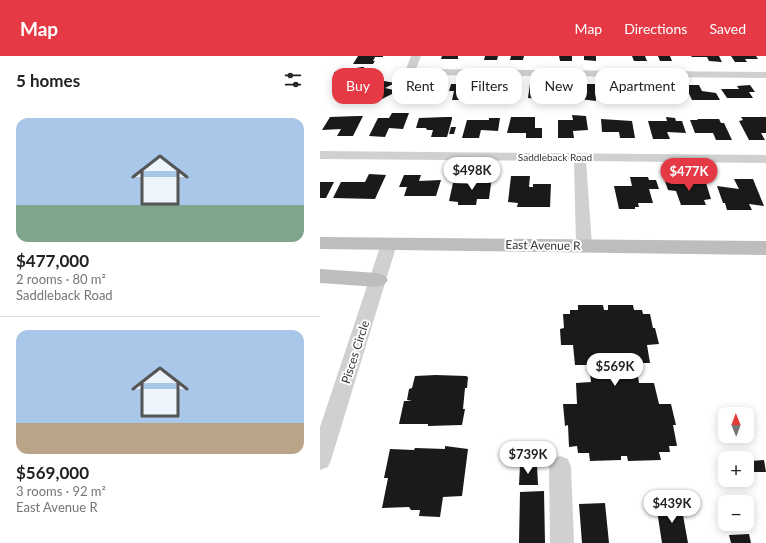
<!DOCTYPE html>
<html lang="en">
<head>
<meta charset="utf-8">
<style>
  body { margin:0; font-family:Lato,sans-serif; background:#f6f6f6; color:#222; height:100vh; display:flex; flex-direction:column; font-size:15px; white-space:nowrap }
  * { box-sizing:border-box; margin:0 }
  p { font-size:13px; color:#767676 }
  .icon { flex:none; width:22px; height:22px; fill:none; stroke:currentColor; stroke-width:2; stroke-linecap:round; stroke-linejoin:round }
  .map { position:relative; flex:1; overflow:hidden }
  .sheet { display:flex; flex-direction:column; background:#fff; width:320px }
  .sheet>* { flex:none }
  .top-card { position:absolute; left:12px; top:12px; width:374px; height:36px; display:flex; gap:8px }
  .needle { width:26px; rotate:359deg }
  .tools { position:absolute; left:398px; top:351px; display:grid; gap:8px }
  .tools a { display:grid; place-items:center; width:36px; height:36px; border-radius:8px; background:#fff; box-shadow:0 2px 10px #0003; font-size:20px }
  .price { position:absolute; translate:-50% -34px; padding:0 9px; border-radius:14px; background:#fff; color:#222; font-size:13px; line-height:26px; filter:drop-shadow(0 1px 2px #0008) }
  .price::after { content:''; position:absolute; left:50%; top:24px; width:12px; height:9px; margin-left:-6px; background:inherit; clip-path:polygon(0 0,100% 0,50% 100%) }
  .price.selected { background:#e63946; color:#fff }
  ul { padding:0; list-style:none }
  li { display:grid; align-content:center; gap:8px; height:212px; padding:0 16px }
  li+li { border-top:1px solid #e0e0e0 }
  li span { display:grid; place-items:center; height:124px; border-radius:12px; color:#555 }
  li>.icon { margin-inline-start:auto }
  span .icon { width:72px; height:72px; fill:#fffc; stroke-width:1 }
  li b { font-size:17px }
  h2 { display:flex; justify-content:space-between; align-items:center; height:48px; padding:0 16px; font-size:17px }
  .chip { padding:0 14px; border-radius:12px; background:#fff; box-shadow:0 2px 10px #0003; font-size:14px; line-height:36px }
  .chip.selected { background:#e63946; color:#fff }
  header { display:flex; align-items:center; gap:24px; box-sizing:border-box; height:56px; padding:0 20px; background:#e63946; color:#fff }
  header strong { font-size:19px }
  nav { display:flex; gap:22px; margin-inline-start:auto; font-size:14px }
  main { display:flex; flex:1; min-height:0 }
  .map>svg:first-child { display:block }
</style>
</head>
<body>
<header>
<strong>Map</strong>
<nav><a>Map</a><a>Directions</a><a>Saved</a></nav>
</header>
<main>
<section class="sheet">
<h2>5 homes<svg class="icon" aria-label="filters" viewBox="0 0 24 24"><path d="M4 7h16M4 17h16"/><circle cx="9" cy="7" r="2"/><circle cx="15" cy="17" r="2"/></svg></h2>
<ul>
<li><span style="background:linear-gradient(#a9c7e8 70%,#7fa58c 0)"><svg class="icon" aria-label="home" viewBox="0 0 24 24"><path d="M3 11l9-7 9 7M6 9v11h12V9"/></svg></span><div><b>$477,000</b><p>2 rooms · 80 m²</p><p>Saddleback Road</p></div></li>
<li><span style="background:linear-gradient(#a9c7e8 75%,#b9a48a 0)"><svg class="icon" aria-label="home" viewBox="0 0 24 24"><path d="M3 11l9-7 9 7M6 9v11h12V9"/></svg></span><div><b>$569,000</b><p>3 rooms · 92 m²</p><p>East Avenue R</p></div></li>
</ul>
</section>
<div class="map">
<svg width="446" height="487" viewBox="0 0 446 487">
  <rect width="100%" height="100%" fill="#fff"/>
  <path fill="#1a1a1a" d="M38 0H63V1H55L53 5H55L53 8H33Z
    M122 0H138V3H121Z
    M165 0H178L177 4H164Z
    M191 0H204L203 4H190Z
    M239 0H252V5H240Z
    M264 0H276V5L264 4Z
    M312 0H325L327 5H314Z
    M338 0H350L352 5H340Z
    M371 0H399L402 6 389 5 387 1H372Z
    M411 0H436L438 3H425L427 6H415Z
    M42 11H44L45 17 57 15 59 20 24 26V22L17 23 14 16Z
    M59 24 75 27 65 32 78 35 56 46 39 40 43 38 40 37 55 29 50 28Z
    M131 28H144L143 32 160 31 158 41H147V44H132L134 35H129Z
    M184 28H198L194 44 178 42 177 45H171V42H164L167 32 183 33Z
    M210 28H224L223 33H239V44L208 42Z
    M261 28H275L276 45 260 43 261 47H245L246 33 261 34Z
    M285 28H299L300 32 315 31 317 34 318 41H314L315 46H295L293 36H287Z
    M338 29H352L356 43H335L337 48H327L325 34H339Z
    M365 29H379L382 35 396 37 400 44H372Z
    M430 29 435 36H429L433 42H407L401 33H419L417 30Z
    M105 30H118L116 37H109L108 42H100L99 45H82L86 33H103Z
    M72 57H89L83 73 69 72 65 81 49 80 58 62H69Z
    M252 59 266 60 268 74 253 75 254 82H238V64H253Z
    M37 60H43L33 80H17L21 73 2 74 10 61Z
    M126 61H132V63L127 81H111L113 74H107L106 72H96L99 62Z
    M191 61H215V72H222V82H206V77H187Z
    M346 61 355 62 356 65H362L366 77 347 76 350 83H333L328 65H347Z
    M421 61H446V77H441L445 84H429L419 65 423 64Z
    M169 62H180L178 75 161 74 159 82H142L147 64H169Z
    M281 63 312 65 315 82H300L299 76H282Z
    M377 63H399L401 67H404L412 84H396L393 77H375L370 64H378Z
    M131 71H136L134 78H129Z
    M49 118 66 119 55 143 13 142 21 126H45Z
    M84 119H101L99 125 121 124 116 140H84L87 131H79Z
    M155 120H172L169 143H157L156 149H138V146L129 145 133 127 154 128Z
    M191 120H210L209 131H213V128H231L230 151H197L198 147 188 146Z
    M310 121H328L329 124H336L339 133H329L333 147H318L319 151H315V153H299L294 130H312Z
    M344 122H362L363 128 386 127 391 143 384 144 386 149H361L356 135 348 134Z
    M414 123H433L444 150 429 148 432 154H407L405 147H403L397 130 419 133Z
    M0 126H14L6 142H0Z
    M258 249H283L284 254H288V249H313L314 254H322L323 258H330L333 272H335L339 288 327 289 330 307H316L319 327H334L339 348H351L356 369H353L357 390H349L350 396H339L341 404 308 405 307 400H301V404L270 405 269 397H258L257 390 249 391 248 369 245 370 243 348H257L256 327 271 326 269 309H255L253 289H241L240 273 244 272 243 258H250V254H258Z
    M116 319 146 320 148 321 147 332H145L143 353H145L142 369 108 370V368H79L84 345H92L87 344 89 333 92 332 95 320Z
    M125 390 148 393 142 440 123 441 120 461 99 460 100 454H91L89 451 62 452 68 422H64L70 393 94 394 95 392 125 393Z
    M444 404 446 416H434L430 405Z
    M200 409H217L218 429H199Z
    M224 435 225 487H199L200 436Z
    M285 447 289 487H262L259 448Z
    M336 448H361L368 487H342Z
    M429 478 431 487H411L409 479Z"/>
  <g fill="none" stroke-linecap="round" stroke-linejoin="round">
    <path fill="#d0d0d0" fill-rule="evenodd" d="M91 0H101L96 13 446 16V22L90 19 85 16Z
      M0 95 446 99V107L266 105 272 189 269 193 264 194 259 193 256 189 254 105 0 103Z
      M69 183 74 184 77 188 11 404 8 411 0 414V371L61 188 64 184Z
      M240 400 248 403 251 411 254 487H230L229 411 232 403Z"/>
    <path fill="#bdbdbd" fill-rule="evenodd" d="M0 181 446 185V199L0 193Z
      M0 213 57 217 64 219 68 224 64 229 57 231 0 227Z"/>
  </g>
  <g text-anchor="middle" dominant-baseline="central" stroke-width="4" stroke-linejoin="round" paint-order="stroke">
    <g font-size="10" fill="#333" stroke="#fff">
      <text x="235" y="101">Saddleback Road</text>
    </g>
    <g font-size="12" fill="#333" stroke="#fff">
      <text transform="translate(223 189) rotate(1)">East Avenue R</text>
      <text transform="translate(35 296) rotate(-72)">Pisces Circle</text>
    </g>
  </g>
</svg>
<div class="tools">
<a><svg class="needle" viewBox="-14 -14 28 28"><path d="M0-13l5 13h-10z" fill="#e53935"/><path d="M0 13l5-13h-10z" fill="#767676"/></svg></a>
<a>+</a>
<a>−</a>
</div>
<b class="price" style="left:152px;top:135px">$498K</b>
<b class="price selected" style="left:369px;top:136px">$477K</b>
<b class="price" style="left:295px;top:331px">$569K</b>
<b class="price" style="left:208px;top:419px">$739K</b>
<b class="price" style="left:352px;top:468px">$439K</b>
<div class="top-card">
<a class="chip selected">Buy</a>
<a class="chip">Rent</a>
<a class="chip">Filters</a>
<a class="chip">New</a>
<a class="chip">Apartment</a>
</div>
</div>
</main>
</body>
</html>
